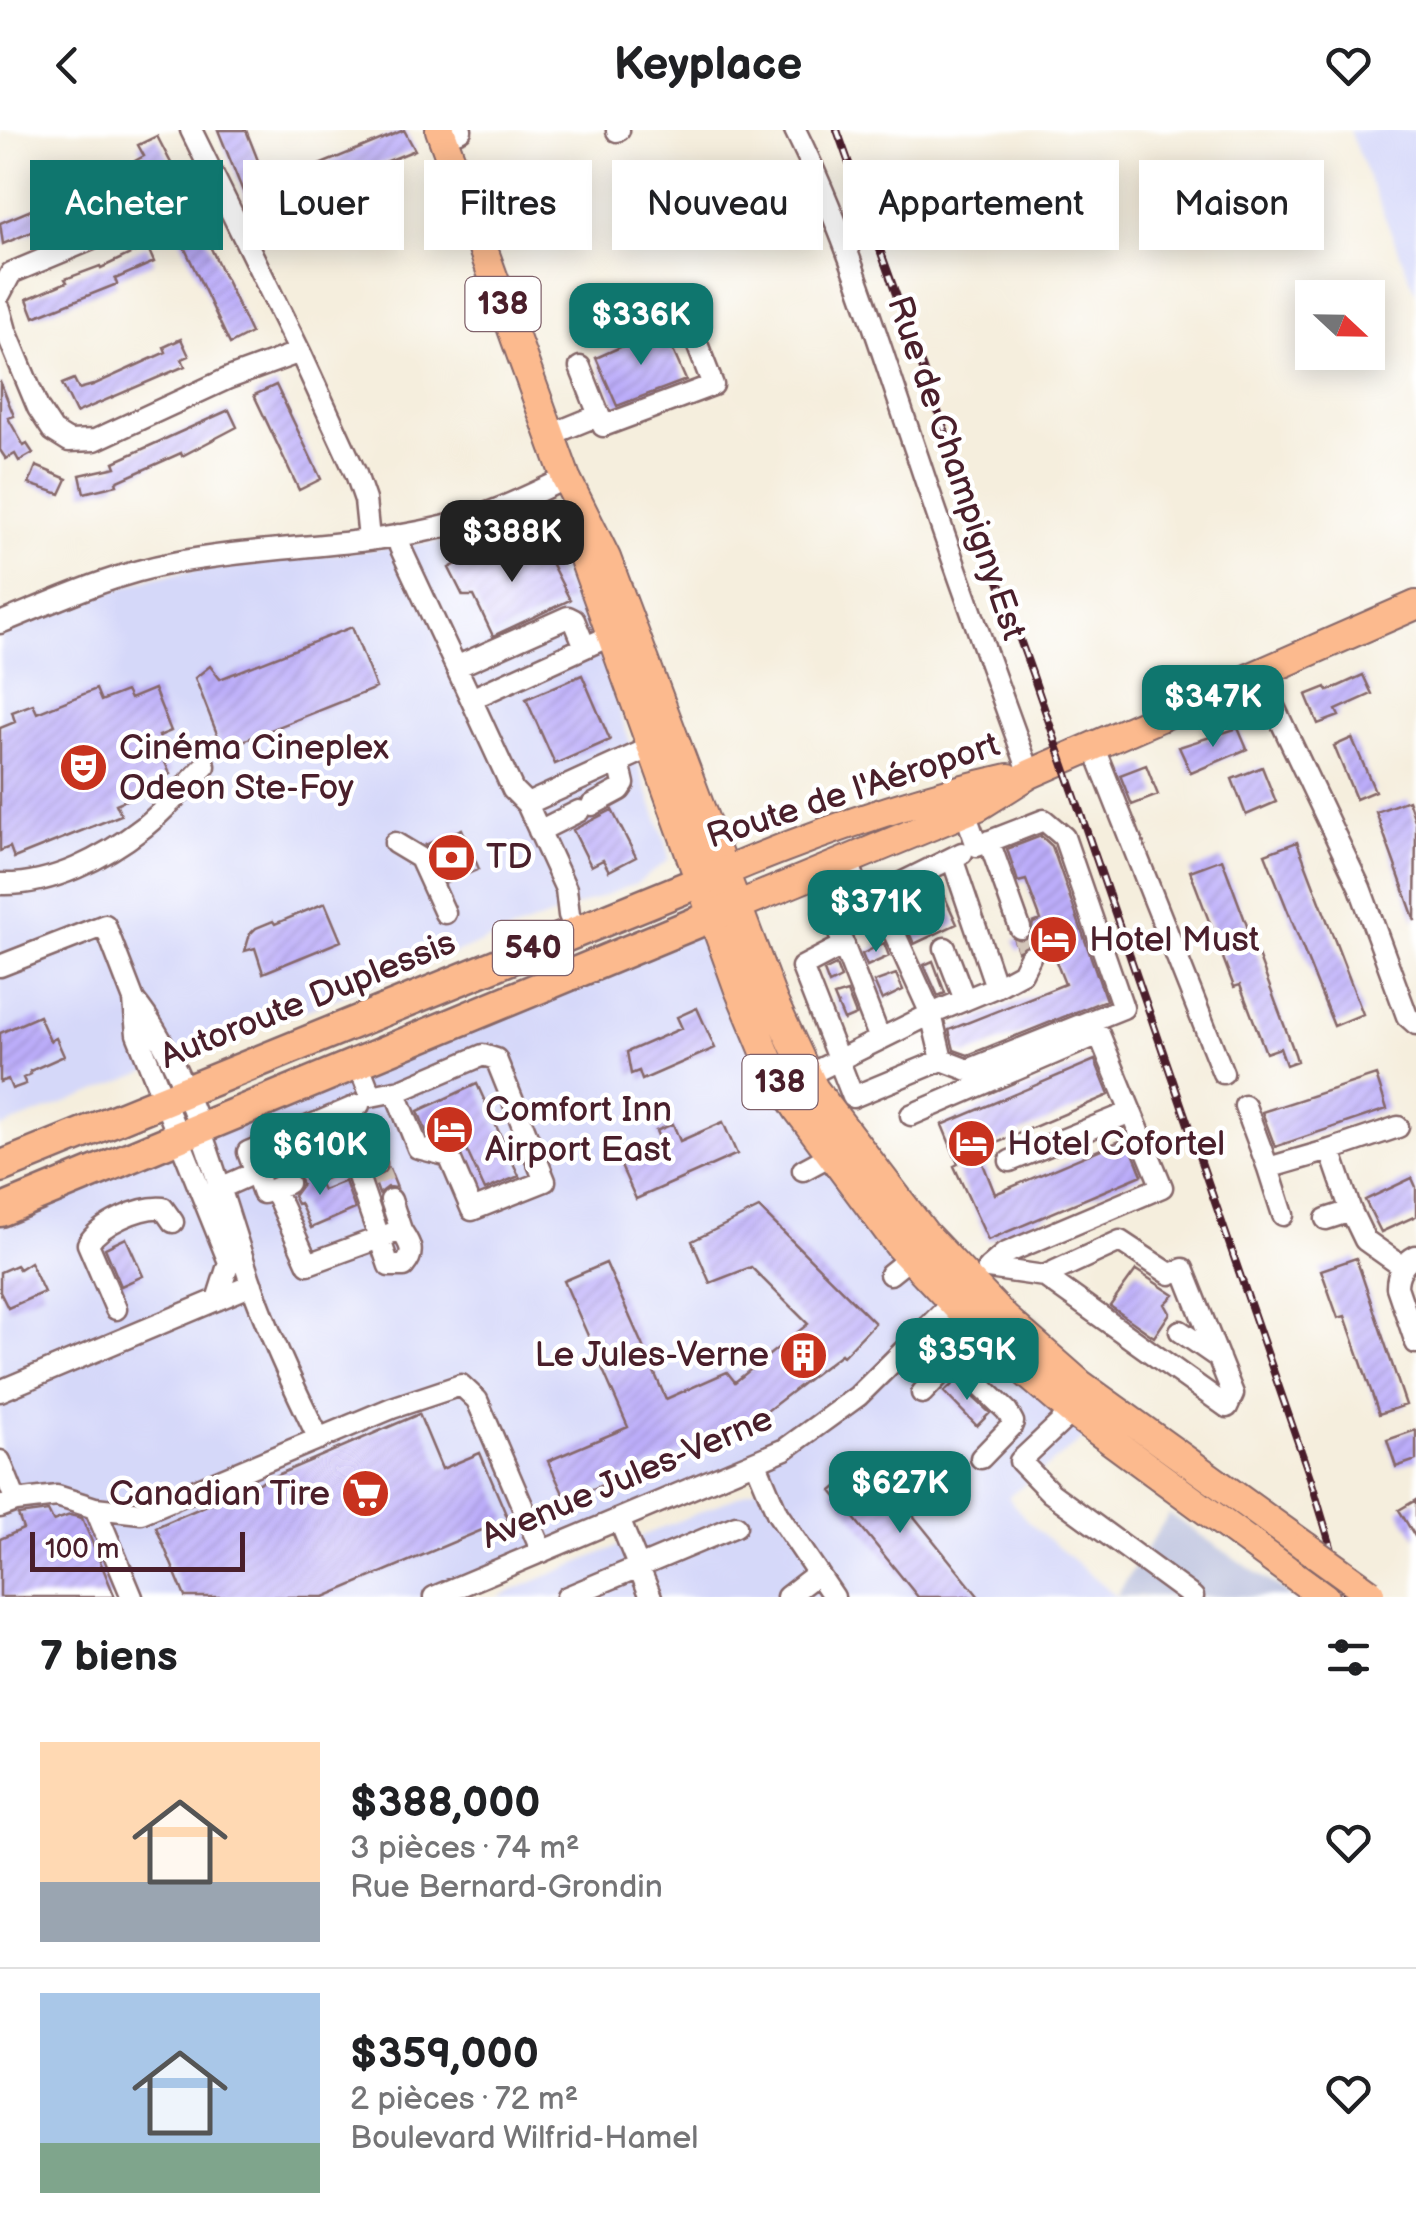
<!DOCTYPE html>
<html lang="fr">
<head>
<meta charset="utf-8">
<style>
  body { margin:0; font-family:"Balsamiq Sans",sans-serif; background:#f2f2f2; color:#202124; height:100vh; display:flex; flex-direction:column; font-size:38px; white-space:nowrap }
  * { box-sizing:border-box; margin:0 }
  p { font-size:32px; color:#757577 }
  .icon { flex:none; width:55px; height:55px; fill:none; stroke:currentColor; stroke-width:2; stroke-linecap:round; stroke-linejoin:round }
  .map { position:relative; height:1467px; overflow:hidden }
  .drawer { display:flex; flex-direction:column; background:#fff; flex:1 }
  .drawer>* { flex:none }
  .hud { position:absolute; left:30px; top:30px; width:1358px; height:90px; display:flex; gap:20px }
  .needle { width:65px; rotate:112deg }
  .controls { position:absolute; left:1295px; top:150px; display:grid; gap:20px }
  .controls a { display:grid; place-items:center; width:90px; height:90px; border-radius:0px; background:#fff; box-shadow:0 5px 25px #0003; font-size:50px }
  .scale { position:absolute; left:30px; bottom:25px; width:215px; box-sizing:border-box; padding-left:10px; border:5px solid #4a1f2b; border-top:0; font-size:28px; line-height:35px; white-space:nowrap; color:#4a1f2b; -webkit-text-stroke:8px #fff; paint-order:stroke }
  .price { position:absolute; translate:-50% -85px; padding:0 22px; border-radius:20px; background:#0f766e; color:#fff; font-size:32px; line-height:65px; filter:drop-shadow(0 2px 5px #0008) }
  .price::after { content:''; position:absolute; left:50%; top:60px; width:30px; height:22px; margin-left:-15px; background:inherit; clip-path:polygon(0 0,100% 0,50% 100%) }
  .price.on { background:#222; color:#fff }
  ul { padding:0; list-style:none }
  li { display:flex; align-items:center; gap:30px; height:250px; padding:0 40px }
  li+li { border-top:2px solid #e0e0e0 }
  li span { display:grid; place-items:center; flex:none; width:280px; height:200px; border-radius:0px; color:#555 }
  li>.icon { margin-inline-start:auto }
  span .icon { width:120px; height:120px; fill:#fffc; stroke-width:1 }
  li b { font-size:42px }
  h2 { display:flex; justify-content:space-between; align-items:center; height:120px; padding:0 40px; font-size:42px }
  .chip { padding:0 35px; border-radius:0px; background:#fff; box-shadow:0 5px 25px #0003; font-size:35px; line-height:90px }
  .chip.on { background:#0f766e; color:#fff }
  header { display:flex; justify-content:space-between; align-items:center; height:130px; padding:0 40px; background:#fff; font-size:45px; font-weight:700 }
  .map>svg:first-child { display:block }
</style>
</head>
<body>
<header><svg class="icon" aria-label="back" viewBox="0 0 24 24"><path d="M15 5l-7 7 7 7"/></svg>Keyplace<svg class="icon" aria-label="heart" viewBox="0 0 24 24"><path d="M12 20l-8-8c-3-5 5-10 8-4 3-6 11-1 8 4z"/></svg></header>
<div class="map">
<svg width="1416" height="1467" viewBox="0 0 1416 1467">
  <defs>
    <pattern id="building-hatch" width="6" height="6" patternUnits="userSpaceOnUse" patternTransform="scale(2.5)"><rect width="6" height="6" fill="#bcadfa"/><path d="M-1 1l2-2M0 6l6-6M5 7l2-2" fill="none" stroke="#a394d6"/></pattern>
  </defs>
  <rect width="100%" height="100%" fill="#fff"/>
  <filter id="ink" filterUnits="userSpaceOnUse"><feTurbulence type="fractalNoise" baseFrequency=".01" numOctaves="2"/><feDisplacementMap in="SourceGraphic" scale="20" xChannelSelector="R" yChannelSelector="G"/><feConvolveMatrix kernelMatrix="1 2 1 2 8 2 1 2 1" color-interpolation-filters="sRGB"/></filter>
  <filter id="wash" filterUnits="userSpaceOnUse"><feTurbulence type="fractalNoise" baseFrequency=".0048" numOctaves="4" result="noise"/><feDisplacementMap in="SourceGraphic" scale="40" xChannelSelector="R" yChannelSelector="G"/><feGaussianBlur stdDeviation="2.25" result="paint"/><feColorMatrix in="noise" values="0 0 0 0 0 0 0 0 0 0 0 0 0 0 0 0 0 1.4 0 .05"/><feComposite in="paint" operator="in"/></filter>
  <g filter="url(#wash)">
    <rect width="100%" height="100%" fill="#f5eedd"/>
    <path fill="#d5d8f9" d="M1349 0H1416V163Z
      M537 378 554 386 577 441 606 526 621 587 666 713 669 730 637 753 0 998V504L101 464 153 448 196 440 442 411Z
      M712 786 759 911 885 1098 1095 1300 1008 1367 1028 1392 1117 1467H497L764 1355 756 1333 434 1467H0V1081Z"/>
    <path fill="#bdc3de" d="M1169 1384 1292 1467 1116 1466Z"/>
    <g id="blocks">
      <path fill="url(#building-hatch)" d="M218 0H246L268 56 404 0 415 20 253 86Z
        M157 6 173 37 159 44 161 48 3 114 0 93 55 70 53 65 137 34 135 31 144 26 138 15Z
        M199 93 251 203 230 214 178 104Z
        M147 116 154 132 115 149 117 154 34 187 27 169 67 152 65 149 100 136 101 138Z
        M663 198 686 250 617 276 596 228Z
        M181 209 189 226 182 229 185 236 76 283 62 254 74 249 79 259 93 255 166 222 164 217Z
        M0 251 14 286 8 288 24 316 27 314 33 323 19 331 15 324 6 329 0 320Z
        M276 255 321 349 299 360 254 265Z
        M229 280 237 297 182 326 181 323 116 352 117 355 84 363 80 345 116 337 114 332Z
        M36 336 67 349 60 364 29 354Z
        M537 405 570 470 493 506 474 466H463L449 438 472 426 477 435Z
        M352 497 376 558 223 619 195 548 210 536 220 549Z
        M582 545 610 610 555 634 526 569Z
        M1363 545 1372 564 1336 580 1339 586 1318 594 1306 565 1326 557 1328 561Z
        M96 559 101 571 126 561 130 569 154 559 171 601 159 606 169 631 165 632 170 644 145 654 148 661 116 674 121 685 14 728 10 717 0 721V598L15 592 12 582 33 574 37 583Z
        M1238 598 1247 619 1191 643 1179 617Z
        M1352 608 1375 661 1356 669 1334 616Z
        M1146 635 1158 665 1132 675 1120 645Z
        M1262 637 1276 672 1246 685 1232 649Z
        M1408 670 1416 693 1415 791 1376 682Z
        M612 680 636 727 609 741 603 730 591 736 573 700Z
        M462 699 479 739 446 753 433 722 425 715Z
        M1041 706 1052 716 1106 870 968 925 954 920 949 900 1065 854 1051 819 1042 822 1037 815 1028 813 1018 821 1014 810 1024 811 1030 808 1033 793 1041 790 1026 750 1018 752 1007 719Z
        M1297 712 1363 884 1334 896 1265 724Z
        M1222 729 1295 924 1297 931 1286 935 1280 918 1266 923 1240 855 1234 857 1190 741Z
        M937 750 957 794 914 814 895 771Z
        M325 773 341 811 263 843 255 818 245 821 250 804 256 798 273 791 275 794Z
        M884 813 889 826 867 836 862 824Z
        M933 831 945 863 938 866 924 835Z
        M836 835 841 848 829 854 824 841Z
        M896 844 903 860 882 870 874 852Z
        M847 862 856 885 844 890 834 866Z
        M697 878 715 918 642 950 639 941 631 944 627 922 682 898 677 887Z
        M39 886 50 911 56 908 64 926 30 941 31 944 23 948 26 954 12 959 8 949 0 952V903Z
        M1095 930 1109 965 978 1021 995 1064 1127 1008 1142 1045 988 1110 954 1036 958 1034 942 995Z
        M1376 945 1387 979 1275 1017 1262 982Z
        M477 954 519 1046 485 1060 462 1010 454 1013 428 1006 418 981Z
        M723 992 737 1024 636 1069 621 1036 663 1017 656 1001 673 994 680 1011Z
        M292 1018 294 1027 304 1033 301 1040 306 1051 320 1054 323 1060 345 1051 355 1079 311 1098 300 1073 297 1074 293 1066 302 1054 297 1043 290 1040 292 1027 287 1021Z
        M389 1038 397 1058 388 1057 379 1064 373 1047 382 1046Z
        M1412 1048 1416 1057V1086L1381 1102 1365 1070Z
        M759 1078 875 1193 843 1226 841 1224 750 1294 566 1370 548 1331 628 1297 564 1151 606 1133 666 1269 727 1242 735 1252 808 1194 751 1137 710 1153 692 1111Z
        M126 1108 143 1146 121 1156 105 1118Z
        M1356 1128 1406 1275 1379 1284 1345 1186 1338 1188 1321 1140Z
        M30 1132 44 1162 8 1178 0 1162V1142L16 1135 19 1139Z
        M1136 1140 1174 1165 1165 1174 1170 1183 1154 1207 1110 1176Z
        M956 1251 990 1283 977 1296 944 1262Z
        M419 1284 442 1339 480 1323 508 1389 324 1467H185L156 1397Z
        M1416 1300V1330L1396 1337 1387 1310Z
        M869 1331 941 1420 979 1467H918L832 1361Z
        M1416 1370V1408L1399 1380Z
        M48 1381 53 1391 70 1385 82 1388 115 1467H0V1409L23 1399 18 1385Z"/>
    </g>
  </g>
  <g filter="url(#ink)">
    <use href="#blocks" fill-opacity="0" stroke="#866769" stroke-width="2.5"/>
    <g fill="none" stroke-linecap="round" stroke-linejoin="round">
      <path stroke="#d3c5b9" stroke-width="20" stroke-dasharray="20 10" stroke-linecap="butt" d="M1020 798 1030 827
        M376 1034 391 1070"/>
      <defs>
        <path id="minor" d="M191 0 300 222 356 344 365 370 369 409
          M795 0C847 105 880 218 918 328 953 434 992 539 1030 644
          M617 1 619 0
          M442 7 461 0
          M0 164 11 143 217 57
          M0 179 6 201 38 278 53 301 69 311 95 310 229 248 300 222
          M580 237 599 285
          M550 305 599 285 603 296 713 255 687 188
          M398 405 400 417 471 569 612 505
          M0 493C57 470 113 444 173 433 260 416 352 418 438 398 483 388 525 368 566 348
          M456 537 568 487 574 490 585 517
          M1259 545 1360 758 1407 886 1416 894
          M471 569 513 660 527 674 566 759 569 785 576 800
          M1094 618 1223 943
          M527 674 652 617
          M592 675 620 660 624 654 619 632
          M539 701 579 681
          M989 711 1020 798
          M395 713 420 728 445 783
          M952 728 996 857 1022 843 1030 827
          M848 730 862 772 877 765 931 884 942 930
          M0 754C51 756 104 728 144 697 166 680 185 656 205 636
          M877 765 962 723
          M862 772 833 788 880 909
          M844 815 802 837 853 967 942 930 968 940 1123 878 1064 707 1044 690 977 716 965 682
          M945 818 965 870
          M0 836 105 795 134 870 137 904 229 1132 217 1170
          M134 870C191 939 221 1068 251 1153 270 1207 294 1258 319 1309
          M358 933 371 966 401 960 483 925 496 929 545 1051 472 1080 449 1026 418 1018 395 961
          M806 946 931 884 996 857
          M1245 976 1268 1038 1330 1020
          M911 985 1099 904 1131 982 1010 1031
          M354 997 376 1034
          M306 1020 354 997 356 988
          M1268 1038 1283 1085
          M803 1040 831 1025
          M315 1041 351 1026
          M288 1053 263 1063 248 1022 359 975
          M274 1059 308 1134 401 1100C410 1114 416 1122 404 1136H389L351 1026 354 997
          M209 1063 279 1032
          M391 1070 401 1100
          M1351 1081 1330 1020 1398 997
          M1326 1089 1351 1081 1365 1110 1403 1137
          M1416 1126C1404 1132 1397 1143 1397 1157L1416 1213
          M988 1138 1044 1146 1227 1277 1233 1264 1183 1139 1170 1144 1120 1111 1044 1146
          M988 1138 1004 1124 1162 1057 1131 982
          M890 1144 910 1128
          M116 1179 88 1114C100 1094 140 1076 163 1078L173 1092
          M1180 1201 1219 1228
          M0 1261 252 1155
          M922 1263 946 1238 957 1233 1007 1281 1013 1292 1011 1297 981 1328
          M1072 1282 1020 1331 1051 1363 1193 1467
          M0 1331 16 1371
          M756 1333 777 1383 834 1467
          M0 1377 16 1371 57 1366 95 1378 141 1383 392 1278 461 1255 477 1270 542 1422
          M95 1378 132 1467
          M619 1389 651 1467
          M434 1467 785 1319 858 1266 963 1162
          M567 1467 736 1396
          M787 1467 818 1443"/>
        <path id="major" d="M440 0 566 348 606 428 773 871 814 959 925 1104 1005 1188 1080 1254 1305 1416
          M574 388 580 418 738 857 773 941 798 980 900 1117 990 1212 1072 1282 1324 1467
          M726 741C817 703 913 669 1009 648
          M739 775 979 676 1030 644 1416 475"/>
        <path id="highway" d="M0 1037 726 741
          M0 1081 739 775"/>
      </defs>
      <use href="#minor" stroke="#866769" stroke-width="25"/>
      <use href="#major" stroke="#866769" stroke-width="32"/>
      <use href="#highway" stroke="#866769" stroke-width="35"/>
      <use href="#minor" stroke="#fff" stroke-width="20"/>
      <use href="#major" stroke="#fcba8e" stroke-width="28"/>
      <use href="#highway" stroke="#fcba8e" stroke-width="30"/>
      <defs>
        <path id="rail" d="M837 0 1032 543 1311 1350 1346 1467"/>
      </defs>
      <use href="#rail" stroke="#4a1f2b" stroke-width="8"/>
      <use href="#rail" stroke="#fff" stroke-width="4" stroke-dasharray="11" stroke-linecap="butt"/>
      <defs>
        <path id="major-bridge" d="M1305 1416 1370 1463"/>
      </defs>
      <use href="#major-bridge" stroke="#866769" stroke-width="32" stroke-linecap="butt"/>
      <use href="#major-bridge" stroke="#fcba8e" stroke-width="28"/>
    </g>
  </g>
  <defs>
    <symbol id="theatre-disc" viewBox="-11 -11 22 22"><circle r="9.5" fill="#c8321e" stroke="#fff"/><path d="M-5-5.5Q0-4 5-5.5V0Q5 5 0 6Q-5 5-5 0ZM-3.3-2.5H-1v1.5H-3.3ZM1-2.5H3.3v1.5H1ZM-2.8 1Q0 5.5 2.8 1Z" fill="#fff"/></symbol>
    <symbol id="bank-disc" viewBox="-11 -11 22 22"><circle r="9.5" fill="#c8321e" stroke="#fff"/><path d="M-6-4H6V4H-6ZM0-2.3a2.3 2.3 0 1 0 0 4.6a2.3 2.3 0 1 0 0-4.6Z" fill="#fff"/></symbol>
    <symbol id="hotel-disc" viewBox="-11 -11 22 22"><circle r="9.5" fill="#c8321e" stroke="#fff"/><path d="M-6-4.5h1.5V1H6V5H4.5V3h-9V5H-6ZM-4 0a1.8 1.8 0 1 1 3.6 0ZM.5 0V-2.5h3Q6-2.5 6 0Z" fill="#fff"/></symbol>
    <symbol id="building-disc" viewBox="-11 -11 22 22"><circle r="9.5" fill="#c8321e" stroke="#fff"/><path d="M-4-6H4V6H1V3H-1V6H-4ZM-2.5-4.3h1.7v1.8h-1.7ZM.8-4.3h1.7v1.8H.8ZM-2.5-1h1.7V.8h-1.7ZM.8-1h1.7V.8H.8Z" fill="#fff"/></symbol>
    <symbol id="supermarket-disc" viewBox="-11 -11 22 22"><circle r="9.5" fill="#c8321e" stroke="#fff"/><path d="M-6-5.5h2.5l.6 2H6L4.5 2H-2.5L-4.4-4H-6ZM-1.5 3.2a1.3 1.3 0 1 0 .1 0ZM3 3.2a1.3 1.3 0 1 0 .1 0Z" fill="#fff"/></symbol>
  </defs>
  <g fill-rule="evenodd">
    <use href="#theatre-disc" x="56" y="610" width="55" height="55"/>
    <use href="#bank-disc" x="424" y="700" width="55" height="55"/>
    <use href="#hotel-disc" x="1026" y="782" width="55" height="55"/>
    <use href="#hotel-disc" x="422" y="972" width="55" height="55"/>
    <use href="#hotel-disc" x="944" y="986" width="55" height="55"/>
    <use href="#building-disc" x="776" y="1198" width="55" height="55"/>
    <use href="#supermarket-disc" x="338" y="1336" width="55" height="55"/>
  </g>
  <g text-anchor="middle" dominant-baseline="central" stroke-width="9" stroke-linejoin="round" paint-order="stroke">
    <g fill="#fff" stroke="#80626b" stroke-width="2.5">
      <rect x="465.5" y="147" width="75" height="54" rx="8"/>
      <rect x="493" y="791" width="80" height="54" rx="8"/>
      <rect x="742.5" y="925" width="75" height="54" rx="8"/>
    </g>
    <g font-size="32" font-weight="bold" fill="#4a1f2b">
      <text x="503" y="174">138</text>
      <text x="533" y="818">540</text>
      <text x="780" y="952">138</text>
    </g>
    <g font-size="35" fill="#4a1f2b" stroke="#fff">
      <text transform="translate(956 338) rotate(71)">Rue de Champigny Est</text>
      <text transform="translate(853 661) rotate(-18)">Route de l'Aéroport</text>
      <text transform="translate(308 870) rotate(-22)">Autoroute Duplessis</text>
      <text transform="translate(627 1348) rotate(-23)">Avenue Jules-Verne</text>
    </g>
    <g font-size="35" fill="#4a1f2b" stroke="#fff" text-anchor="start">
      <text x="119" y="618">Cinéma Cineplex<tspan x="119" dy="40">Odeon Ste-Foy</tspan></text>
      <text x="486" y="727">TD</text>
      <text x="1089" y="810">Hotel Must</text>
      <text x="485" y="980">Comfort Inn<tspan x="485" dy="40">Airport East</tspan></text>
      <text x="1007" y="1014">Hotel Cofortel</text>
      <text x="769" y="1225" text-anchor="end">Le Jules-Verne</text>
      <text x="330" y="1364" text-anchor="end">Canadian Tire</text>
    </g>
  </g>
</svg>
<div class="controls">
<a><svg class="needle" viewBox="-14 -14 28 28"><path d="M0-13l5 13h-10z" fill="#e53935"/><path d="M0 13l5-13h-10z" fill="#757577"/></svg></a>
</div>
<div class="scale">100 m</div>
<b class="price" style="left:641px;top:238px">$336K</b>
<b class="price on" style="left:512px;top:455px">$388K</b>
<b class="price" style="left:1213px;top:620px">$347K</b>
<b class="price" style="left:876px;top:825px">$371K</b>
<b class="price" style="left:320px;top:1068px">$610K</b>
<b class="price" style="left:967px;top:1273px">$359K</b>
<b class="price" style="left:900px;top:1406px">$627K</b>
<div class="hud">
<a class="chip on">Acheter</a>
<a class="chip">Louer</a>
<a class="chip">Filtres</a>
<a class="chip">Nouveau</a>
<a class="chip">Appartement</a>
<a class="chip">Maison</a>
</div>
</div>
<section class="drawer">
<h2>7 biens<svg class="icon" aria-label="filters" viewBox="0 0 24 24"><path d="M4 7h16M4 17h16"/><circle cx="9" cy="7" r="2"/><circle cx="15" cy="17" r="2"/></svg></h2>
<ul>
<li><span style="background:linear-gradient(#ffd9b3 70%,#9aa5b1 0)"><svg class="icon" aria-label="home" viewBox="0 0 24 24"><path d="M3 11l9-7 9 7M6 9v11h12V9"/></svg></span><div><b>$388,000</b><p>3 pièces · 74 m²</p><p>Rue Bernard-Grondin</p></div><svg class="icon" aria-label="heart" viewBox="0 0 24 24"><path d="M12 20l-8-8c-3-5 5-10 8-4 3-6 11-1 8 4z"/></svg></li>
<li><span style="background:linear-gradient(#a9c7e8 75%,#7fa58c 0)"><svg class="icon" aria-label="home" viewBox="0 0 24 24"><path d="M3 11l9-7 9 7M6 9v11h12V9"/></svg></span><div><b>$359,000</b><p>2 pièces · 72 m²</p><p>Boulevard Wilfrid-Hamel</p></div><svg class="icon" aria-label="heart" viewBox="0 0 24 24"><path d="M12 20l-8-8c-3-5 5-10 8-4 3-6 11-1 8 4z"/></svg></li>
</ul>
</section>
</body>
</html>
